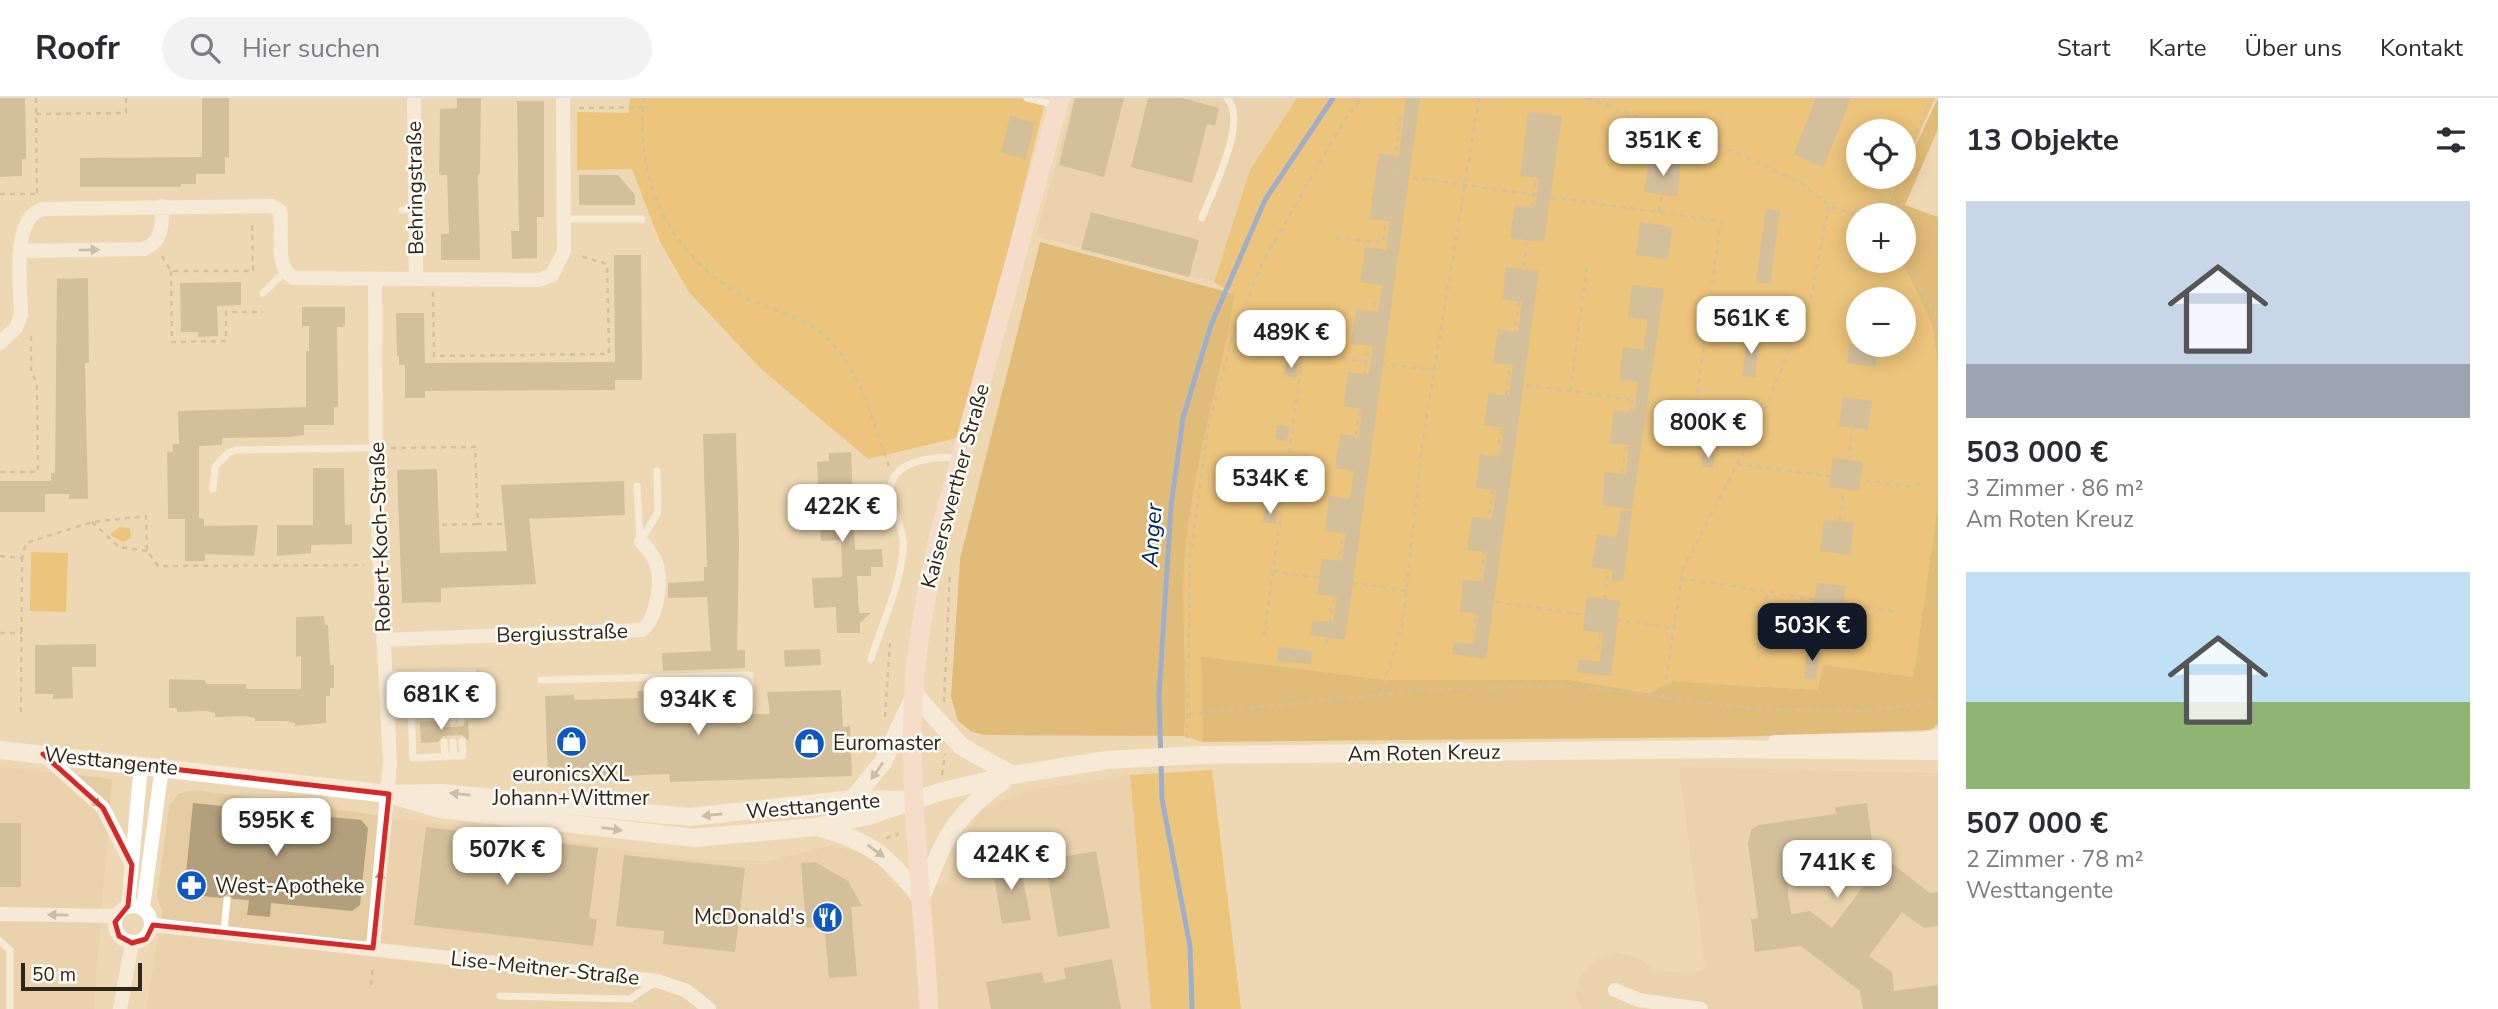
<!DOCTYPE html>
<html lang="de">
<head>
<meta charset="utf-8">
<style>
  body { margin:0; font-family:"Nunito Sans",sans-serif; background:#f2f2f3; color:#2b2b33; height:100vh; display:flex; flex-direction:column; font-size:26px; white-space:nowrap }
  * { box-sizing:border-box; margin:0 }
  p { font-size:23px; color:#7c7c81 }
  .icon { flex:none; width:38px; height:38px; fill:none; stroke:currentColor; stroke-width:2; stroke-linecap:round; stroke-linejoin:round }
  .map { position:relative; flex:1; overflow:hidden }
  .drawer { display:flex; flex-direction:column; background:#fff; width:560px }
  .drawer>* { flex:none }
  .controls { position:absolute; left:1846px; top:21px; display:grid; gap:14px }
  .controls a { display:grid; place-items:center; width:70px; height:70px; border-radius:50%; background:#fff; box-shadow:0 4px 18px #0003; font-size:35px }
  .scale { position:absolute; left:21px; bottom:18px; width:121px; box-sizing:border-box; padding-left:7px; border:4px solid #2f2619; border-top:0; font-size:19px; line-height:24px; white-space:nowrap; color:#2f2619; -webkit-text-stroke:5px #fefcf8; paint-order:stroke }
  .price { position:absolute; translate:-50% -60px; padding:0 16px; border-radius:14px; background:#fff; color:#222; font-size:23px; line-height:46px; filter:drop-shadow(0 2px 4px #0008) }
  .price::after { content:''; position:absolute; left:50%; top:42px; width:21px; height:16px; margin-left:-10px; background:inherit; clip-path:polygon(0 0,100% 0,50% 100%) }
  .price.current { background:#111827; color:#fff }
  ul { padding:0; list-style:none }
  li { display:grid; align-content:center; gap:14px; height:371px; padding:0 28px }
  li span { display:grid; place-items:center; height:217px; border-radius:0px; color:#555 }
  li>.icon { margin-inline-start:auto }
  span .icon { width:126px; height:126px; fill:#fffc; stroke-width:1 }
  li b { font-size:30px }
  h2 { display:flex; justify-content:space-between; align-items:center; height:84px; padding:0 28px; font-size:30px }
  header { display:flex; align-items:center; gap:42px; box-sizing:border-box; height:98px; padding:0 35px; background:#fff; border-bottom:2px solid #e1e1e2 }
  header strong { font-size:33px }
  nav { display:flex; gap:38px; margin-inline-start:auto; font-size:24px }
  .search { width:490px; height:63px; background:#f2f2f3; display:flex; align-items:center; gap:18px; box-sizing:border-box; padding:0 24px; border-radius:38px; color:#7c7c81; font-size:26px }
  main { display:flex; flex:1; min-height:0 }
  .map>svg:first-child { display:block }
</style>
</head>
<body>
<header>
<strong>Roofr</strong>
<div class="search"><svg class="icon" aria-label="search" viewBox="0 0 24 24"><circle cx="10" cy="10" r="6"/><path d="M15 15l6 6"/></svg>Hier suchen</div>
<nav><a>Start</a><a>Karte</a><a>Über uns</a><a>Kontakt</a></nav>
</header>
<main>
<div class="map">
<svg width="1938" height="911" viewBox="0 0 1938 911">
  <rect width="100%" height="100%" fill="#eed8b4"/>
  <path fill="#e5cca2" d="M1073 0H1297L1250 72 1214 184 1036 138Z
    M0 668 112 681 94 911H0Z
    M1679 669 1938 675V911H1581L1575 896 1579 879 1597 861 1615 853 1639 860 1654 872 1694 876 1705 870Z
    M1130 677 1151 911H146L163 813 157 801 169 708 178 696 196 692 692 761 768 763 832 747 864 755 879 764 895 789 946 786 959 744 982 712 1020 694Z"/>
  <path fill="#e8ab36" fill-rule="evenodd" d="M630 0H1046L961 339 868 361 761 271 689 194 660 144 632 71 577 72V14L629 15Z
    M1297 0H1935L1904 71V33H1858V79H1901L1887 117H1858V163H1902L1932 227 1938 267V405L1913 579 1823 567 1819 592 1672 583 1648 595 1570 582H1385L1201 558 1203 644 1184 638C1189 578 1180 517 1185 457 1193 368 1220 283 1234 196L1214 184 1250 72ZM1858 201H1904V247H1858Z
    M120 429 130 430 131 440 123 444 110 437Z
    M31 454 68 455 66 514 30 513Z
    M1212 672 1241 911H1151L1130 677Z"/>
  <path fill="#d09930" d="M1938 0V31L1905 107 1938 119V267L1932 227 1902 163 1904 117H1887L1890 102Z
    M1040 144 1235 196C1220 283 1193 368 1185 457 1180 517 1189 578 1184 638L985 637 972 634 958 623 951 599 960 461Z
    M1938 405V626L1930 632 1730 639 1203 644 1201 558 1385 582H1570L1648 595 1672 583 1818 592 1823 567 1913 579Z"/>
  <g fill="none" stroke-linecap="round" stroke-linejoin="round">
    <path stroke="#3d7ee2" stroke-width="5" d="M1192 911 1190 848 1162 701 1159 597 1171 409 1183 320 1211 227 1265 102 1333 0"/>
  </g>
  <path fill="#b49f7d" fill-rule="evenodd" d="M0 0H25L26 61H22V78L0 79Z
    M202 0H229V60L225 59V76H196V86H181V89H80V60L202 59Z
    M457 0H481L480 76H478L480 162H441V136H449L447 77H439L440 11 457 10Z
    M1075 0H1124L1104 79 1059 67Z
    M1148 0H1182L1219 10 1215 28 1207 26 1192 85 1131 69Z
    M1406 0H1420L1345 542 1311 537 1313 522 1333 524 1337 499 1317 496 1322 461 1342 463 1346 436 1325 433 1329 398 1350 401 1354 373 1335 370 1340 336 1359 339 1362 311 1344 308 1348 274 1369 277 1373 248 1351 246 1356 211 1378 214 1382 187 1360 184 1365 149 1386 152 1390 123 1370 121 1371 108 1379 55 1399 58Z
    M1816 0H1851L1823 69 1794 56Z
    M517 3H544V119H537V160L512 161 511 133H519Z
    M1528 14 1562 18 1544 144 1510 140 1515 107 1535 110 1539 80 1520 78Z
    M1010 18 1035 24 1026 61 1001 55Z
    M1649 62 1681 66 1677 99 1644 94Z
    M579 77H618L635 97V107H579Z
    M1766 111 1780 113 1770 186 1756 184Z
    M1091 114 1199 142 1189 179 1081 151Z
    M1640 124 1672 129 1668 161 1636 157Z
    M614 157H641L642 282H615V292L425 293V300H405V267H399V258H397L396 215H424L425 265 615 264Z
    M1506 169 1539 173 1486 561 1452 556 1454 544 1474 546 1478 516 1460 514 1463 482 1483 484 1487 454 1467 452 1472 419 1492 421 1496 392 1476 390 1480 356 1500 359 1504 330 1484 327 1489 295 1509 298 1513 267 1493 265 1498 231 1518 234 1522 204 1503 201Z
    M88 180 89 265H85L88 401H69V396H45V414H0V383H51V375H55L57 181Z
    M241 184V207L217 208 218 238 198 239V234H181L180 185Z
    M1632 187 1664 191 1632 411 1602 407 1605 374 1626 377 1629 347 1610 345 1614 312 1634 314 1638 284 1619 282 1623 249 1643 252 1647 225V222L1628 219Z
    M302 209H345V229H337L338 309H334V327H304V337L290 339 222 340V347L199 348V420L204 421V428L258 427 254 458 205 456V463H185V421H168L167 354H173V346H179L178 313 306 309V253H309V228H302Z
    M1748 236 1760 238 1755 279 1742 278Z
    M1849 247H1879L1876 269 1847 265Z
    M1286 265 1298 266 1296 280 1284 278Z
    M1843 299 1872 303 1868 332 1839 328Z
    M1277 327 1289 329 1287 343 1275 341Z
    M736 335 739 445 737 552H745V570L663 573 662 555 711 553 707 499 668 500V485L704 483V469H707L703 336Z
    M851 354 855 452 882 451 883 469H871V478H857L859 515H871L860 525V535H837L836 509 814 510 812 480 842 479 841 442 821 443 817 364 829 363V355Z
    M1703 355 1715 357 1713 370 1701 368Z
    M1833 360 1863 364 1859 393 1829 389Z
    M313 370H344L345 427 352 426V446L311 447V455L277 458V427H313Z
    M437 371 440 455 507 453 501 387 624 383 625 417 529 421 536 486 441 490V504L402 505 397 372Z
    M1265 411 1277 412 1276 426 1263 424Z
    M1621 412 1632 413 1623 484 1611 483 1613 472 1592 469 1597 437 1617 439Z
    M1824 422 1854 425 1850 457 1820 453Z
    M1817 485 1846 488 1841 525 1811 521Z
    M1587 499 1620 503 1611 578 1577 574 1579 561 1600 564 1603 535 1583 532Z
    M324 518 325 527H328L330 567H334V590H330V598H326V625L295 628V625L286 623H255V620L246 618 215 619V615L206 613 177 614V610H169V581L205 582 206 586H246V591H301V558L296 559V519Z
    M96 546V569H72L73 600 53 601V596H35V547Z
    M1808 548 1820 550 1816 581 1804 580Z
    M1278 549 1312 553 1311 566 1277 563Z
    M820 551 821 567 785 569 784 552Z
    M663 585H676L677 598 734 597 735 616H770L767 594 841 592 843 629 850 628 852 678 670 684 669 676 548 681 545 598 574 597V602L638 600 637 593 663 592Z
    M468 622 469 643 462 637 443 638 438 644 421 645 420 624 437 623 441 629H453L463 628Z
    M193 705 361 722 368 730 360 807 352 813 271 805 270 819 247 817 249 802 233 801 228 796 221 800 184 796Z
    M1867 705 1873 751 1930 795 1938 794V828L1924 830 1902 814 1869 858 1892 874 1894 893 1938 887V911H1863L1860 893 1801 848 1755 854 1751 821 1758 820 1748 745 1751 732 1758 727 1836 716 1835 709ZM1840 749 1843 770 1865 786 1832 830 1810 813 1791 816 1784 762H1787L1786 756Z
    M0 725H21V789H0Z
    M426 729 598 750 589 820 597 821 593 848 414 827Z
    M1096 753 1110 830 1058 839 1045 762Z
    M624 757 745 770 735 854 663 846 664 833 616 828Z
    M1019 761 1031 822 1002 826 992 767Z
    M815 764 848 783 862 808 851 809 857 878 829 880 824 828 806 830 801 765Z
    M1112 861 1121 911H991L986 884 1042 874 1044 885 1066 881 1064 870Z"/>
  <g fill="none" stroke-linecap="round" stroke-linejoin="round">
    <path stroke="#b4a285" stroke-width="2.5" stroke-dasharray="5 5" stroke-linecap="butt" d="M36 0 37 98
      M1587 0 1733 53 1803 86 1829 108 1858 117
      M643 9C637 90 673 160 746 200 770 212 803 218 823 236 861 269 872 323 889 368
      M1606 9 1609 0
      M579 10 643 9 644 0
      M36 16 126 15V0
      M1904 63 1931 0
      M1393 77 1721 123 1695 310
      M0 96H35
      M1659 114 1664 81
      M1881 117 1897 79
      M1336 139 1383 145 1401 16
      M162 158 171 173H253L252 125
      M1904 163 1936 218 1938 234
      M171 173 172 244 226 243V214H263
      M433 194 434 258 609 256 607 166 577 157
      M1507 284 1761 320
      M1570 293 1587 169
      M391 350 475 349 478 426H502
      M1289 355 1303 255 1434 272
      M1353 357 1375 201
      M1737 366 1907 388 1920 386
      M0 374H38L37 287 31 272V239L28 237
      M1618 404 1633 302
      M92 424 119 449 147 453
      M442 427 478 426
      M1837 442 1855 316
      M0 458 22 460 26 445 92 424 146 418 147 453 158 468 364 467
      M1273 473 1408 493
      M1681 480 1896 514
      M1477 501 1673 530
      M0 535H22
      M1473 535 1543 29
      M1264 537 1285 387
      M1327 545 1345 420
      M1810 547 1825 535 1833 485
      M1598 551 1611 455
      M1758 561 1767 495
      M1381 596 1403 524 1422 347 1479 0
      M1663 601 1683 471 1761 320 1810 203 1829 108
      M944 604 950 474
      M21 614 22 460
      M1189 616 1439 591 1570 588 1759 611 1857 613 1938 604
      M885 619 890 545
      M1187 640 1190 459 1209 325 1232 240 1261 167 1345 21 1362 0
      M942 677 945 656
      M886 740 899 736
      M371 887 373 868"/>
    <path stroke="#fff" stroke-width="7" d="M1027 0 1057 7
      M402 112 415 111
      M1202 120C1212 92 1249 24 1227 0
      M564 121H642
      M263 195 285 174
      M637 388 640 442
      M213 391 215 369 228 355 236 352 375 350
      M867 421 898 420
      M641 443 658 414 657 373
      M871 561C882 526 900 489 903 452 905 432 894 418 891 399 885 362 933 358 959 360
      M386 577 473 575
      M541 582 750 577 751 606
      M443 608V623
      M452 608 461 607V622
      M411 609 413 660 454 658 453 644
      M388 610 452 608V623
      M444 644 445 659
      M454 658H463L462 643
      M224 833 227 802
      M0 843 10 852V911
      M500 898 630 901 654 885"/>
    <path stroke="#fff" stroke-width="14" d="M414 0 416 180
      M21 153 144 151C163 143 162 128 162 108
      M0 245 16 230 21 217C21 189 10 120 43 111L272 108 280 113C284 133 273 170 294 180L539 182 552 177 564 153 563 0
      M383 542 642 532C658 519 663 480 655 462 652 455 645 449 641 443
      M1775 644 1923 641 1938 638
      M43 656 103 710 132 767
      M115 826a18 18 0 1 1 36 0a18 18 0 1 1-36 0Z
      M128 808 141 667
      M143 809 162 669
      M0 816 116 818
      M153 827 658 883 687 893 709 911
      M373 850 390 665 376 391 375 181
      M1615 892 1639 902 1701 911
      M120 911 132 845"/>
    <path stroke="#fff" stroke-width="18" d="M0 652 389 696 442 695 689 719 853 701 909 702
      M389 696 440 711 695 740 816 729 868 718 943 693 1012 677 1107 662 1200 657 1728 651 1938 653
      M853 701 883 664 915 597 961 648 1012 677
      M821 730C871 744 890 760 921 800 943 744 952 718 1003 683"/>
    <path stroke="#fee2e2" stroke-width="19" d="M929 911C923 800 906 687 915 576 919 532 928 488 937 445L1060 0"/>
  </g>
  <defs><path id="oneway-solid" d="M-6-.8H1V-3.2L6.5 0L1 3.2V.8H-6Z" transform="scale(1.75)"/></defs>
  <g fill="#a19d98">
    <use href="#oneway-solid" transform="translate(89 152) rotate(-1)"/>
    <use href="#oneway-solid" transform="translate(877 673) rotate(125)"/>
    <use href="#oneway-solid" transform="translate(460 696) rotate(-174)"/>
    <use href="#oneway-solid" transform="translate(93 702) rotate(42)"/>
    <use href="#oneway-solid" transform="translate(712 717) rotate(174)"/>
    <use href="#oneway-solid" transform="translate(612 731) rotate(7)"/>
    <use href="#oneway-solid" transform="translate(876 753) rotate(36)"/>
    <use href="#oneway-solid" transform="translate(380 782) rotate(-84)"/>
    <use href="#oneway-solid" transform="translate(58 817) rotate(-179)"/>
  </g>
  <path d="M0 0H1938V911H0ZM43 656 389 696 373 850 153 827 146 841 132 845 119 838 115 824 128 808 132 767 103 710Z" fill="#eed8b4" fill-opacity=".55" fill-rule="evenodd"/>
  <path fill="none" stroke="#d62828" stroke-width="5" stroke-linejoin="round" d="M43 656 389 696 373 850 153 827 146 841 132 845 119 838 115 824 128 808 132 767 103 710Z"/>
  <defs>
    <symbol id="shop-disc" viewBox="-11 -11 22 22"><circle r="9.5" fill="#0c59c3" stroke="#fefcf8"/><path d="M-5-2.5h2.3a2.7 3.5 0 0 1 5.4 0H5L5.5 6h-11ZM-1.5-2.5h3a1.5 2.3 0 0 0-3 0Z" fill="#fff"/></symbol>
    <symbol id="pharmacy-disc" viewBox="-11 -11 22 22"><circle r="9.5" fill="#0c59c3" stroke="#fefcf8"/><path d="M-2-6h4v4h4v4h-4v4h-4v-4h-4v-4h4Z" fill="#fff"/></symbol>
    <symbol id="restaurant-disc" viewBox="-11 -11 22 22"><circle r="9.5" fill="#0c59c3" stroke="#fefcf8"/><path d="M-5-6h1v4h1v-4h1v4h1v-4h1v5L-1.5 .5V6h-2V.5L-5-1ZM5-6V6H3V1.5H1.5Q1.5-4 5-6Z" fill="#fff"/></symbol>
  </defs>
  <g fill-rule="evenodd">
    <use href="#shop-disc" x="554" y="626" width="35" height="35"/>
    <use href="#shop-disc" x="792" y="628" width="35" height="35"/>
    <use href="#pharmacy-disc" x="174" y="770" width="35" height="35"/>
    <use href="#restaurant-disc" x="810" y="802" width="35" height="35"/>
  </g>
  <g text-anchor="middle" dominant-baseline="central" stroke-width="5" stroke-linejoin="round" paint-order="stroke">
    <g font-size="21" fill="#2f2619" stroke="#fefcf8">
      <text transform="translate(415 90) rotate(-91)">Behringstraße</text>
      <text transform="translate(955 388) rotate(-75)">Kaiserswerther Straße</text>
      <text transform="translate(380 439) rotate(-92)">Robert-Koch-Straße</text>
      <text transform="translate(562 535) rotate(-2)">Bergiusstraße</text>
      <text transform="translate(1424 655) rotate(-1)">Am Roten Kreuz</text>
      <text transform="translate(111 663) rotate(6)">Westtangente</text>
      <text transform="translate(813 708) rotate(-5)">Westtangente</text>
      <text transform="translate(545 870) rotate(6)">Lise-Meitner-Straße</text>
    </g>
    <g font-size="21" fill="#2f2619" stroke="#fefcf8" text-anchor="start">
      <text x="833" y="645">Euromaster</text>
      <text x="571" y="676" text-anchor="middle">euronicsXXL<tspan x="571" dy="24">Johann+Wittmer</tspan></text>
      <text x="215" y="788">West-Apotheke</text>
      <text x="805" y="819" text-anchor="end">McDonald's</text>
    </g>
    <g font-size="23" font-style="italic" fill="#002562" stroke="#fefcf8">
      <text transform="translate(1152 437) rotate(-86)">Anger</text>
    </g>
  </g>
</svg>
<div class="controls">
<a><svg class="icon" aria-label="locate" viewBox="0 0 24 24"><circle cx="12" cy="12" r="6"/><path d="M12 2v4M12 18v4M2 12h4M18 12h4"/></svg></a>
<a>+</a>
<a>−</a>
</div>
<div class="scale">50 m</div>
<b class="price" style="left:1663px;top:80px">351K €</b>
<b class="price" style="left:1751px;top:258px">561K €</b>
<b class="price" style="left:1291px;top:272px">489K €</b>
<b class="price" style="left:1708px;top:362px">800K €</b>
<b class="price" style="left:1270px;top:418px">534K €</b>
<b class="price" style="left:842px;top:446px">422K €</b>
<b class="price current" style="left:1812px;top:565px">503K €</b>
<b class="price" style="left:441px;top:634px">681K €</b>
<b class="price" style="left:698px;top:639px">934K €</b>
<b class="price" style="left:276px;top:760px">595K €</b>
<b class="price" style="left:507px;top:789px">507K €</b>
<b class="price" style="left:1011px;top:794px">424K €</b>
<b class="price" style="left:1837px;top:802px">741K €</b>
</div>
<section class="drawer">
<h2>13 Objekte<svg class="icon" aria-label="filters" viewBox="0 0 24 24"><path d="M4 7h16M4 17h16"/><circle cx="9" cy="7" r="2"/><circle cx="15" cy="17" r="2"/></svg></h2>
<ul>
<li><span style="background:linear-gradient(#c9d6e8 75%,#9aa5b1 0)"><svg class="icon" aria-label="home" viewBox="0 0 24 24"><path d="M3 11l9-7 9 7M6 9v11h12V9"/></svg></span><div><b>503 000 €</b><p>3 Zimmer · 86 m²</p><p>Am Roten Kreuz</p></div></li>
<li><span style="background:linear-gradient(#bfe0f5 60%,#8fb573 0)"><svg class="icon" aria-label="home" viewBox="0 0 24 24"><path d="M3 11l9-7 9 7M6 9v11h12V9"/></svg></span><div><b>507 000 €</b><p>2 Zimmer · 78 m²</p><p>Westtangente</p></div></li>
</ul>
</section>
</main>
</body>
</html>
